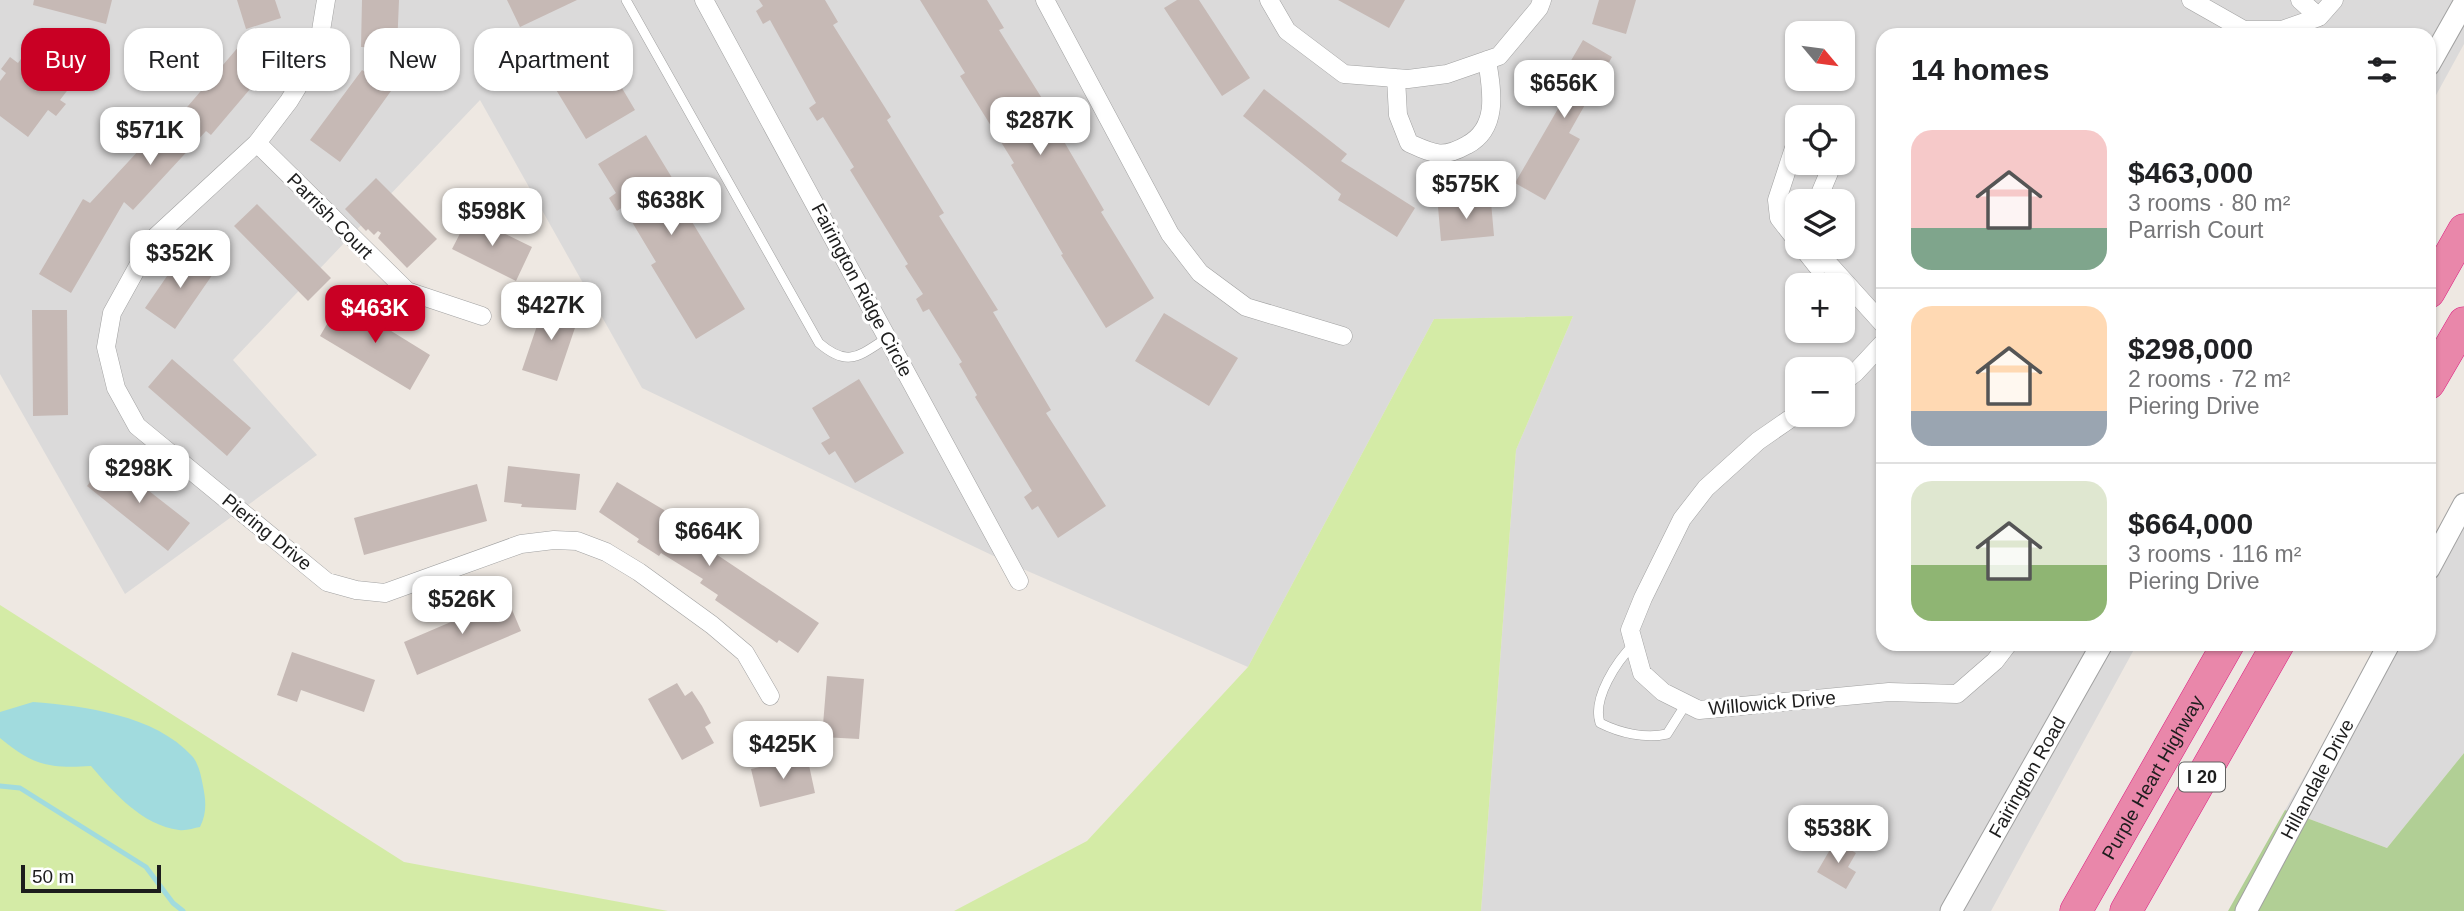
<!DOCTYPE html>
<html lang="en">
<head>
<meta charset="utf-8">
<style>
  body { margin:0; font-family:Arial,sans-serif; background:#f6f6f6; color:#202124; height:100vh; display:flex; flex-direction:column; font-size:26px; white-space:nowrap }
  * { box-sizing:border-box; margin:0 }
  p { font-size:23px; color:#757577 }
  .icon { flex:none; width:38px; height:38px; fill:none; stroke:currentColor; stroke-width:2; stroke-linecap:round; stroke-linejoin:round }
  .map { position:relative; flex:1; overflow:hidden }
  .details { position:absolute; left:1876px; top:28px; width:560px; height:623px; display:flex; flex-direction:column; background:#fff; border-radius:21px; box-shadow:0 2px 5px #0004 }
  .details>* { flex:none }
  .banner { position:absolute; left:21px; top:28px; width:665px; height:63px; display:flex; gap:14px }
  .needle { width:46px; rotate:119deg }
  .controls { position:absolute; left:1785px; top:21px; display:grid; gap:14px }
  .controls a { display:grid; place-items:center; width:70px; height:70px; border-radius:14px; background:#fff; box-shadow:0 2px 5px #0004; font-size:35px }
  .scale { position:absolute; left:21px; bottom:18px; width:140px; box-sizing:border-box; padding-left:7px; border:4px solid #1d1d1d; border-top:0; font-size:19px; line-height:24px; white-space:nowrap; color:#1d1d1d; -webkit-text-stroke:5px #fff; paint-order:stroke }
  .price { position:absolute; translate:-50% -60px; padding:0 16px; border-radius:14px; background:#fff; color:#222; font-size:23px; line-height:46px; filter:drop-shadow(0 2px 4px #0008) }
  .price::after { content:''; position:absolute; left:50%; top:42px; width:21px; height:16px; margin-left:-10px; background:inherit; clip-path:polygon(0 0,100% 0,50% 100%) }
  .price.active { background:#c90024; color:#fff }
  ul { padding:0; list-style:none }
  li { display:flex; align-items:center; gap:21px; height:175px; padding:0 35px }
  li+li { border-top:2px solid #e0e0e0 }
  li span { display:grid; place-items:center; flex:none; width:196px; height:140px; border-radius:21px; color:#555 }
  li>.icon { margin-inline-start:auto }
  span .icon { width:84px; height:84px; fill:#fffc; stroke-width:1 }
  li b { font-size:30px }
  h2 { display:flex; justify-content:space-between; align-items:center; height:84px; padding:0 35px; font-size:30px }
  .chip { padding:0 24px; border-radius:21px; background:#fff; box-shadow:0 2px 5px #0004; font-size:24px; line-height:63px }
  .chip.active { background:#c90024; color:#fff }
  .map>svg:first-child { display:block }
</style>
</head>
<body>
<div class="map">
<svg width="2464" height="911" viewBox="0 0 2464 911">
  <rect width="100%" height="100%" fill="#eee8e2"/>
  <path fill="#dbdada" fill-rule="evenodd" d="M0 0H2464V44L2429 108V35H1883V644H2137L1991 911H1481L1516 450 1573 316 1434 319 1248 667 1000 559 642 388 480 100 233 360 317 455 125 594 0 374ZM1797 33H1843V79H1797ZM1797 117H1843V163H1797ZM1797 201H1843V247H1797ZM1797 285H1843V331H1797ZM1797 369H1843V415H1797Z
    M2464 498V753L2387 848 2285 810 2381 644H2429V559Z"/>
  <path fill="#d4eba6" d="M1573 316 1516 450 1481 911H954L1087 841 1248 667 1434 319Z
    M0 605 404 862 668 911H0Z"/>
  <path fill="#b1cf95" d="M2464 753V911H2228L2285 810 2387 848Z"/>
  <path fill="#a1dbde" d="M33 702C84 706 155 715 192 756 199 764 201 776 203 786 206 801 207 813 200 827 194 828 186 831 179 830 142 825 114 793 91 766 50 769 32 765 0 738V712Z"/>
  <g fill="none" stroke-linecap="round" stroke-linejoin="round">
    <path stroke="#a1dbde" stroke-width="5" d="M0 786 20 788 146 867 173 903 183 911"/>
  </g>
  <path fill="#c6b9b5" d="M34 0H112L106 24 33 5Z
    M237 0H275L281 18 246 29Z
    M362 0H399L397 48 361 47Z
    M507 0H577L520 27Z
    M759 0H825L838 22 833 25 891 117 887 120 944 213 939 216 998 310 993 312 1051 410 1046 413 1106 506 1058 538 1038 506 1032 510 1024 497 1032 491 975 397 977 395 959 364 962 362 929 309 923 312 916 299 923 294 905 266 908 264 850 170 854 167 823 117 817 121 809 108 816 103 770 20 763 24 756 11 763 6Z
    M920 0H987L1004 28 999 30 1055 119 1052 121 1104 210 1101 212 1154 298 1106 328 1061 255 1063 254 1011 165 1014 163 960 76 965 73Z
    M1177 0H1199L1250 78 1222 96 1164 8Z
    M1338 0H1405L1389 28Z
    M1599 0H1636L1626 34 1592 24Z
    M38 36 83 70 60 100 66 104 56 116 48 110 28 137 0 116V81L6 73 1 69 10 57 18 63Z
    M591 36 635 110 586 139 541 65Z
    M1583 40 1612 57 1569 133 1580 139 1545 200 1515 183 1559 107 1548 100Z
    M240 45 268 68 211 135 206 131 133 210 124 202 71 293 39 274 83 199 90 203 166 121 171 126Z
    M362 70 391 91 340 162 310 140Z
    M1264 89 1347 154 1341 161 1415 208 1397 237 1338 200 1341 194 1243 116Z
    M646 135 691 209 686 212 745 309 696 339 651 265 656 262 623 207 617 211 609 198 616 193 598 164Z
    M376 178 437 239 407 268 378 238 381 233 378 231 374 235 368 229 366 231 345 209Z
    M1491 202 1494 236 1441 241 1438 207Z
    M257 204 331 278 308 301 234 226Z
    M469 216 532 247 516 281 452 249Z
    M185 250 215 271 175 329 145 308Z
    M341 300 430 355 410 390 320 336Z
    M545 302 580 313 557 381 522 370Z
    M32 310H67L68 415 33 416Z
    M1164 313 1238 358 1209 406 1135 361Z
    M172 359 251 428 227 456 148 387Z
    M859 379 904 453 855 483 835 451 829 455 821 443 830 438 812 408Z
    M108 459 190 523 168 551 87 486Z
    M508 466 580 474 576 510 521 507 522 504 504 502Z
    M617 482 706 535 701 544 819 623 798 653 779 640 777 643 715 600 718 595 700 583 703 579 661 553 659 556 637 542 639 539 599 512Z
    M477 484 487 521 364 555 354 518Z
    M507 598 521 631 417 675 404 642Z
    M292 652 375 680 364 712 301 690 297 702 277 695Z
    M827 676 864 679 859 739 822 737Z
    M677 683 685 696 692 691 702 706 711 723 705 727 714 743 682 760 648 699Z
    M807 756 815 793 760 807 751 769Z
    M1835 841 1856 853 1848 867 1856 872 1846 889 1817 872Z"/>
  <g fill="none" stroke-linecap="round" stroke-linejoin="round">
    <defs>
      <path id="service" d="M626 0 819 343C848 368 859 356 887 338
        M1634 644C1617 661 1592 698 1600 723 1620 733 1645 739 1667 734L1686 704"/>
      <path id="minor" d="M326 0 317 55 289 101 257 143 153 239 112 313 106 347 116 388 137 426 327 582 356 590 385 593 521 544 554 540 577 541 606 552 639 572 712 625 745 653 770 696
        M704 0 1019 581
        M1045 0 1170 234 1200 273 1246 307 1343 336
        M1269 0 1287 31 1344 74 1408 79 1447 74 1499 56 1539 8 1542 0
        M2191 0 2244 30H2282L2319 17 2334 0
        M2300 0 2319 17
        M1396 78 1398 115 1409 143C1434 154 1442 159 1467 145 1499 128 1492 91 1487 60
        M1797 139 1777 200 1779 218 1797 241
        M257 143 407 291 482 316
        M1817 201 1833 163
        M1802 247 1817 266 1827 262 1883 324
        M1843 382 1855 373 1883 343
        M1797 414 1758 441 1706 488 1682 519 1643 598 1630 630 1642 673 1663 692 1699 710 1889 692 1957 694 1995 661 2008 644"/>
      <g id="tertiary">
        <path d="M2429 65 2464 3"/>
        <path d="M2429 569 2464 504"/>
        <path id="s1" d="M1951 911 2102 644"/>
        <path id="s2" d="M2246 911 2389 644"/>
      </g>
      <g id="motorway">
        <path d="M2429 292 2464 230"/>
        <path d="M2429 383 2464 323"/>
        <path id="s3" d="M2076 911 2228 644"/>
        <path d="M2126 911 2278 644"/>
      </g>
    </defs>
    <use href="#service" stroke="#a1a1a1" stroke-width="10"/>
    <use href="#minor" stroke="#a1a1a1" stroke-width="19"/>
    <use href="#tertiary" stroke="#a1a1a1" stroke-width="23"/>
    <use href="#motorway" stroke="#dd1e82" stroke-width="33"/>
    <use href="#service" stroke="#fff" stroke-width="9"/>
    <use href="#minor" stroke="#fff" stroke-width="18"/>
    <use href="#tertiary" stroke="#fff" stroke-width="21"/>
    <use href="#motorway" stroke="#e987aa" stroke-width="32"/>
  </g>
  <g text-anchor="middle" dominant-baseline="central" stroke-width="6" stroke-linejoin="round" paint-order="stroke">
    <rect fill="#fff" stroke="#616161" stroke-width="2" x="2179" y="762.5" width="46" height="29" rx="5"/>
    <g font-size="18" font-weight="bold" fill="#1d1d1d">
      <text x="2202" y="777">I 20</text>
    </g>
    <g font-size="19" fill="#1d1d1d" stroke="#fff">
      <text transform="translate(330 216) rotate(45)">Parrish Court</text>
      <text transform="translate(862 290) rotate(62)">Fairington Ridge Circle</text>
      <text transform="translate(267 532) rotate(39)">Piering Drive</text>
      <text transform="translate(1772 703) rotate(-5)">Willowick Drive</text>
      <text stroke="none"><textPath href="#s1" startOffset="154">Fairington Road</textPath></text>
      <text stroke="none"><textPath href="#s3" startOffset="154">Purple Heart Highway</textPath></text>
      <text stroke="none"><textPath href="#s2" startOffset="150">Hillandale Drive</textPath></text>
    </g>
  </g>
</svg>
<div class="controls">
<a><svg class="needle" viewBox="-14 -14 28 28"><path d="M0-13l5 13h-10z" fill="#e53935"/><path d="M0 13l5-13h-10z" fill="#757577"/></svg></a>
<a><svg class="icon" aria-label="locate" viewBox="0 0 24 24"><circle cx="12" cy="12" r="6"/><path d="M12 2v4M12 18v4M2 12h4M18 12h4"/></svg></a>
<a><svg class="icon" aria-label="layers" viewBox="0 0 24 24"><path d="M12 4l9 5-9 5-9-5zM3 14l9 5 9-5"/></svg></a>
<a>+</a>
<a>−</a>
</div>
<div class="scale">50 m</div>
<b class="price" style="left:1564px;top:120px">$656K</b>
<b class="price" style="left:1040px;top:157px">$287K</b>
<b class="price" style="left:150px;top:167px">$571K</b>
<b class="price" style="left:1466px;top:221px">$575K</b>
<b class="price" style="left:671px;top:237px">$638K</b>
<b class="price" style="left:492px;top:248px">$598K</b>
<b class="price" style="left:180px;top:290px">$352K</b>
<b class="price" style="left:551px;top:342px">$427K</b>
<b class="price active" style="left:375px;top:345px">$463K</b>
<b class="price" style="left:139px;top:505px">$298K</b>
<b class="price" style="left:709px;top:568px">$664K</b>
<b class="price" style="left:462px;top:636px">$526K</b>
<b class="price" style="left:783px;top:781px">$425K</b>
<b class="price" style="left:1838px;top:865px">$538K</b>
<div class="banner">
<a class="chip active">Buy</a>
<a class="chip">Rent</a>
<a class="chip">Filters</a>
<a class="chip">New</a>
<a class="chip">Apartment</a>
</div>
<section class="details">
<h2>14 homes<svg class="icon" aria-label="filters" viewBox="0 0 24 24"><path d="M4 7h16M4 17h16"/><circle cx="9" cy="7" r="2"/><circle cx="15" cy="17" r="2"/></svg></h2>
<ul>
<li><span style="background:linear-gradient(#f6c9c9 70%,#7fa58c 0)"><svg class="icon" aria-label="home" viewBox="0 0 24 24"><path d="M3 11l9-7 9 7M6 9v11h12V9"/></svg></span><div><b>$463,000</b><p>3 rooms · 80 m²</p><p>Parrish Court</p></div></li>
<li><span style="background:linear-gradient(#ffd9b3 75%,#9aa5b1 0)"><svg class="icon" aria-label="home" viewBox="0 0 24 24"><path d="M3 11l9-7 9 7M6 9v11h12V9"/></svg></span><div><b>$298,000</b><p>2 rooms · 72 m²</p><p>Piering Drive</p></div></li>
<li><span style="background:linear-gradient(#dfe7d0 60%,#8fb573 0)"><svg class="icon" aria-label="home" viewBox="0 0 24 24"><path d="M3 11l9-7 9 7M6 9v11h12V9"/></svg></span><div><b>$664,000</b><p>3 rooms · 116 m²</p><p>Piering Drive</p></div></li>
</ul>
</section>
</div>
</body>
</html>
